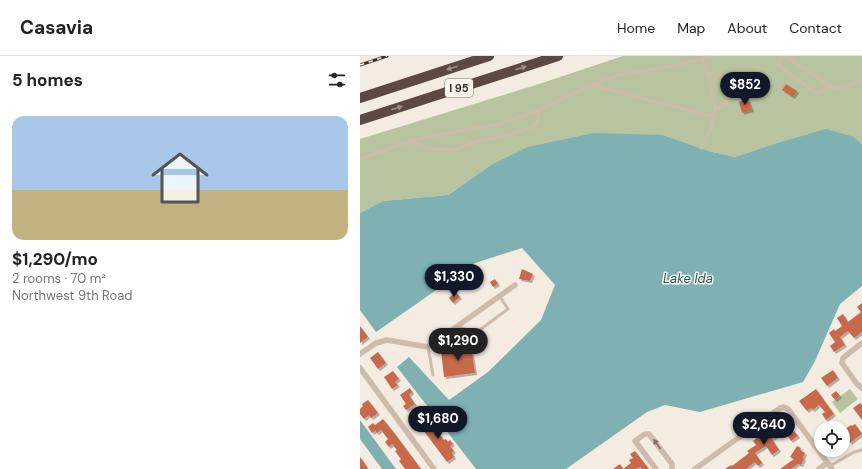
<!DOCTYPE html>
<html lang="en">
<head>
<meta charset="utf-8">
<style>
  body { margin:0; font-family:"DM Sans",sans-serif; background:#f6f6f6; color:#222; height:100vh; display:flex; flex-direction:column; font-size:15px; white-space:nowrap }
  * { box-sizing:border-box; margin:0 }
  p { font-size:13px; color:#767676 }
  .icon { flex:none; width:22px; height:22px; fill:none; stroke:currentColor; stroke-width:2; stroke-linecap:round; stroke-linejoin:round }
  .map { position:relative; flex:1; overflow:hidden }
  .details { display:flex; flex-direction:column; background:#fff; width:360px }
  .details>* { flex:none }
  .tools { position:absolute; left:454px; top:365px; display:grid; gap:8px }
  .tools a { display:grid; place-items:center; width:36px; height:36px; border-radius:50%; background:#fff; box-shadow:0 2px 6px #0003; font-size:20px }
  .price { position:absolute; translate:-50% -34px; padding:0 9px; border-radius:14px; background:#111827; color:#fff; font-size:13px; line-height:26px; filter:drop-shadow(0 1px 2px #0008) }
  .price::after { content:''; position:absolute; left:50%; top:24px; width:12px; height:9px; margin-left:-6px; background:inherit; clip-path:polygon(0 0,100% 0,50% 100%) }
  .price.selected { background:#222; color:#fff }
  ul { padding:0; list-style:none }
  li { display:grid; align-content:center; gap:8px; height:212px; padding:0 12px }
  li+li { border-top:1px solid #e0e0e0 }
  li span { display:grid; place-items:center; height:124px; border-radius:12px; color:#555 }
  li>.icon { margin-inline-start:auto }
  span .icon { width:72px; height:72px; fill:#fffc; stroke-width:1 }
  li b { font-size:17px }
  h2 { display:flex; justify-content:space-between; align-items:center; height:48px; padding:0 12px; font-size:17px }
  header { display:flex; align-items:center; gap:24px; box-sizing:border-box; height:56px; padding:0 20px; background:#fff; border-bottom:1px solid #e0e0e0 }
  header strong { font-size:19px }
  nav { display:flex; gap:22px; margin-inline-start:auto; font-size:14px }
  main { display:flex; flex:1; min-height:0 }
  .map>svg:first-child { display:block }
</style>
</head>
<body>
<header>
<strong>Casavia</strong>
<nav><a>Home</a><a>Map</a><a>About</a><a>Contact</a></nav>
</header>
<main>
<section class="details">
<h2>5 homes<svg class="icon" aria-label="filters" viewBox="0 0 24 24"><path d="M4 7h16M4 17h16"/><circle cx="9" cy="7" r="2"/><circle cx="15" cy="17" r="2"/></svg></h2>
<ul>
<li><span style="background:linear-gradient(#a9c7e8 60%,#c2b280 0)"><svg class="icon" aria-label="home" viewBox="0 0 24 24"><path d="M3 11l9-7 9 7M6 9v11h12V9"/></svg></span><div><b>$1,290/mo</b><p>2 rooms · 70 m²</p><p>Northwest 9th Road</p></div></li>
</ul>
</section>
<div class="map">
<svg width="502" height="413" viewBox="0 0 502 413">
  <defs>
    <filter id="shadow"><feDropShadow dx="2" dy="2" stdDeviation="0" flood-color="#0004"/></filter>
  </defs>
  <rect width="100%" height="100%" fill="#f4ebe1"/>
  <path fill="#b8c4a0" d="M263 0H502V88L494 81 411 89 375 101 348 95 131 109 88 139 23 145 0 157V83L179 28Z
    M490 333 498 343 480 357 472 346Z"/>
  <path fill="#7fb0b2" d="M466 73 494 81 502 88V230L480 248 455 305 443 326 340 356 305 349 287 356 206 413H116L37 311 49 301 89 344 128 316 181 264 195 229 162 192 115 207 16 276 0 254V157L23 145 88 139 131 109 168 91 234 77 302 79 348 95 375 101 411 89Z
    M0 364 36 413H22L0 383Z"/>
  <path fill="#c8694b" filter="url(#shadow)" d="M377 19 379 24 373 26 371 21Z
    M426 28 437 35 433 41 422 34Z
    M388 43 392 54 382 57 379 46Z
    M162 213 173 218 170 225 159 223Z
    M135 223 138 228 133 231 130 226Z
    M96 236 100 241 93 247 89 242Z
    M502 247V276L494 282 488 275 480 281 485 289 474 296 470 290 475 286 469 277 474 273 475 275 482 270 477 262 483 258 488 266 501 256 497 251Z
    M0 270 8 281 0 287Z
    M111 290 115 317 84 321 81 295Z
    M18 296 26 307 18 313 10 302Z
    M473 314 478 322 467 330 461 322Z
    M33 315 39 323 35 326 38 329 32 333 24 321Z
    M50 332 52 336 49 339 55 348 46 354 43 350 46 348 40 339Z
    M456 333 474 358 466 364 462 358 465 356 459 349 453 354 451 352 447 355 439 345Z
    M476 335 480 340 475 344 471 339Z
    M8 344 18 357 11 362 9 359 4 363 0 358V353L3 350 2 348Z
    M500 347 502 349V364L493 352Z
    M64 362 67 366 69 365 84 384 86 383 88 386 90 384 93 388 90 390 94 395 92 397 94 401 87 406 58 367Z
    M23 363 35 378 61 413H45L39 405 41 403 35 395 37 394 32 388 29 391 25 386 28 383 21 374 17 377 15 375 12 377 8 371 13 367 15 369Z
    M422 365 429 374 430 373 433 376 434 375 438 380 431 385 424 375 412 383 419 394 412 399 406 390 395 397 402 407 398 410 395 406 386 413H365L371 409 372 410 389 397 387 395 396 389 393 385 401 379 402 380Z
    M495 368 502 378 490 387 484 378 487 376 485 373 491 369 492 370Z
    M437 390 441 392 440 394 445 397 443 402 444 403 441 409 438 408 431 413H420L434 403 430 401Z
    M275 395 289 413H282L280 411 277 413H253L260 408 263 413 271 407 269 404 273 402 270 398Z
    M0 401 5 408 8 413H0Z"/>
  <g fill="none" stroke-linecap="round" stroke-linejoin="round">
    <path stroke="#cdbbac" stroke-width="3" d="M422 0 418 9 457 38 468 30
      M425 0 473 32 483 31 502 25
      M348 19C351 18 355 17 358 18 365 20 369 42 367 48L364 50 355 52
      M232 29 354 61
      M50 85 68 92 95 94 117 85 142 81 173 71C178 67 179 60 179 54
      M341 92C346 83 352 72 354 61 357 47 348 17 342 3
      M0 103 50 85 73 80 139 68 157 62 174 56 232 29 259 19 313 10 353 0
      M97 271 117 276 148 253 140 241
      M68 291 73 319
      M470 410 494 396 502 394"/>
    <path stroke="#cdbbac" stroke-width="5.5" d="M502 287 483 302 482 307 497 328 502 332
      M0 298 16 287 27 284 68 291 155 229
      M0 312 74 413
      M296 413 275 385 285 378H289L312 408V413
      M335 413 420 352 424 351 428 353 472 413
      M459 413 467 407"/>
    <path stroke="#5c4a42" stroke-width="10" d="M0 42 129 0
      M0 64 198 0"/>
    <defs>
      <path id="rail" d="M0 9 27 0"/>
    </defs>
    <use href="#rail" stroke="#3b302b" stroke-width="3"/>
    <use href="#rail" stroke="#fbf5ee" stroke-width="1.5" stroke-dasharray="4.5" stroke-linecap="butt"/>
  </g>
  <defs><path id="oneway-solid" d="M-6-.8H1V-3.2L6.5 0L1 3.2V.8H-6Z"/></defs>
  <g fill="#9c8e87">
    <use href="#oneway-solid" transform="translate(92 12) rotate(162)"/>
    <use href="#oneway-solid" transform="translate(161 12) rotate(-18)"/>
    <use href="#oneway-solid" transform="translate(37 52) rotate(-18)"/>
  </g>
  <use fill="#7d6f65" href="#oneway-solid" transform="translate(297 388) rotate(-125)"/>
  <g text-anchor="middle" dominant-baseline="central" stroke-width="3" stroke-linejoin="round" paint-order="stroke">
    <rect fill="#fbf5ee" stroke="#756b66" stroke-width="1" x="85" y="23" width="28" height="18" rx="3"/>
    <g font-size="11" font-weight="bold" fill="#3b302b">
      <text x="99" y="32">I 95</text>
    </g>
    <g font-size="13" font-style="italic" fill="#1f5a5e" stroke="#fbf5ee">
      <text x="328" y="222">Lake Ida</text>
    </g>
  </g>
</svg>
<div class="tools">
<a><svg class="icon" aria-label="locate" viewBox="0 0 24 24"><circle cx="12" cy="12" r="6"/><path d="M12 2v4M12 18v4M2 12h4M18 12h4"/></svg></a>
</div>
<b class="price" style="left:385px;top:50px">$852</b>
<b class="price" style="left:94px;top:242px">$1,330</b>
<b class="price selected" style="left:98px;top:306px">$1,290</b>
<b class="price" style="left:78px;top:384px">$1,680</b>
<b class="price" style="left:404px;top:390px">$2,640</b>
</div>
</main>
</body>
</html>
